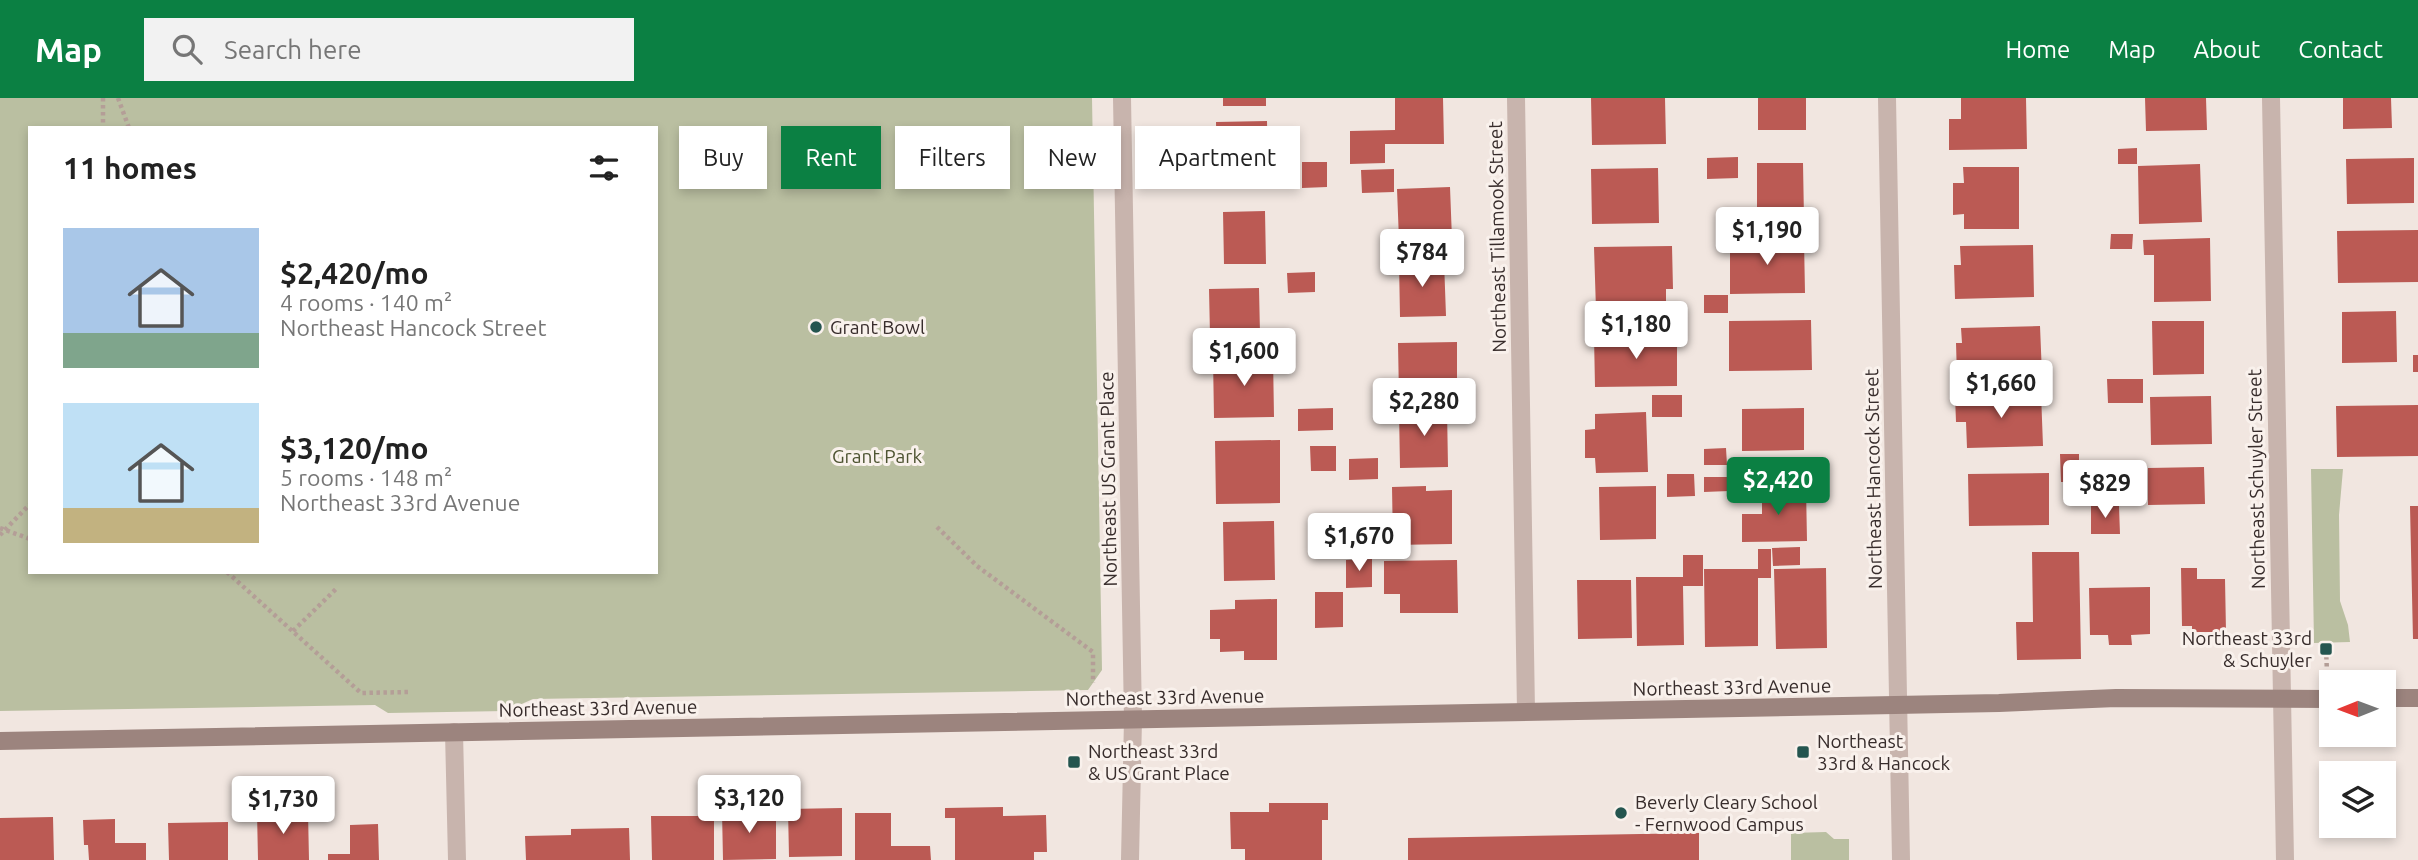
<!DOCTYPE html>
<html lang="en">
<head>
<meta charset="utf-8">
<style>
  body { margin:0; font-family:Ubuntu,sans-serif; background:#f2f2f2; color:#222; height:100vh; display:flex; flex-direction:column; font-size:26px; white-space:nowrap }
  * { box-sizing:border-box; margin:0 }
  p { font-size:23px; color:#767676 }
  .icon { flex:none; width:38px; height:38px; fill:none; stroke:currentColor; stroke-width:2; stroke-linecap:round; stroke-linejoin:round }
  .map { position:relative; flex:1; overflow:hidden }
  .panel { position:absolute; left:28px; top:28px; width:630px; height:448px; display:flex; flex-direction:column; background:#fff; border-radius:0px; box-shadow:0 4px 10px #0003 }
  .panel>* { flex:none }
  .top-card { position:absolute; left:679px; top:28px; width:665px; height:63px; display:flex; gap:14px }
  .needle { width:46px; rotate:269deg }
  .controls { position:absolute; left:2319px; top:572px; display:grid; gap:14px }
  .controls a { display:grid; place-items:center; width:77px; height:77px; border-radius:0px; background:#fff; box-shadow:0 4px 10px #0003; font-size:35px }
  .price { position:absolute; translate:-50% -60px; padding:0 16px; border-radius:7px; background:#fff; color:#222; font-size:23px; line-height:46px; filter:drop-shadow(0 2px 4px #0008) }
  .price::after { content:''; position:absolute; left:50%; top:42px; width:21px; height:16px; margin-left:-10px; background:inherit; clip-path:polygon(0 0,100% 0,50% 100%) }
  .price.current { background:#0b8043; color:#fff }
  ul { padding:0; list-style:none }
  li { display:flex; align-items:center; gap:21px; height:175px; padding:0 35px }
  li span { display:grid; place-items:center; flex:none; width:196px; height:140px; border-radius:0px; color:#555 }
  li>.icon { margin-inline-start:auto }
  span .icon { width:84px; height:84px; fill:#fffc; stroke-width:1 }
  li b { font-size:30px }
  h2 { display:flex; justify-content:space-between; align-items:center; height:84px; padding:0 35px; font-size:30px }
  .pill { padding:0 24px; border-radius:0px; background:#fff; box-shadow:0 4px 10px #0003; font-size:24px; line-height:63px }
  .pill.current { background:#0b8043; color:#fff }
  header { display:flex; align-items:center; gap:42px; box-sizing:border-box; height:98px; padding:0 35px; background:#0b8043; color:#fff }
  header strong { font-size:33px }
  nav { display:flex; gap:38px; margin-inline-start:auto; font-size:24px }
  .search { width:490px; height:63px; background:#f2f2f2; display:flex; align-items:center; gap:18px; box-sizing:border-box; padding:0 24px; border-radius:0px; color:#767676; font-size:26px }
  .map>svg:first-child { display:block }
</style>
</head>
<body>
<header>
<strong>Map</strong>
<div class="search"><svg class="icon" aria-label="search" viewBox="0 0 24 24"><circle cx="10" cy="10" r="6"/><path d="M15 15l6 6"/></svg>Search here</div>
<nav><a>Home</a><a>Map</a><a>About</a><a>Contact</a></nav>
</header>
<div class="map">
<svg width="2418" height="762" viewBox="0 0 2418 762">
  <rect width="100%" height="100%" fill="#f1e6e0"/>
  <path fill="#babfa1" fill-rule="evenodd" d="M0 0H1092L1102 572 1088 592 533 601 506 613 388 615 375 607 0 613ZM30 30H656V474H30Z
    M2311 371H2343L2339 417 2340 503 2348 527 2350 544 2314 545Z
    M1826 734 1834 741H1849V762H1791V735Z"/>
  <path fill="#bb5a54" d="M1223 0H1266V8H1223Z
    M1395 0H1443L1444 46H1385V65L1350 66V33L1395 32Z
    M1591 0H1665L1666 46 1592 47Z
    M1758 0H1806V32H1758Z
    M1961 0H2026L2027 51 1949 52V21H1961Z
    M2145 0H2206L2207 32 2146 33Z
    M2343 0H2391L2392 30 2343 31Z
    M1267 23 1268 79H1217L1216 24Z
    M2137 50V66H2118V51Z
    M1738 59V80L1707 81V60Z
    M2414 60V105L2347 106 2346 61Z
    M1302 64H1327V89L1302 90Z
    M1757 65H1803L1804 121 1757 122Z
    M2200 66 2202 124 2139 126 2138 68Z
    M1963 69H2019V131H1964V116L1953 117V85H1964Z
    M1658 70 1659 125 1592 126 1591 71Z
    M1394 71V94L1362 95 1361 72Z
    M1450 89 1452 141 1399 142 1397 91Z
    M1265 113 1266 166H1224L1223 114Z
    M2418 132V184L2338 185 2337 133Z
    M2111 136H2133L2132 151H2110Z
    M2210 140 2211 203 2154 204V157H2144L2143 142Z
    M1804 142 1805 195 1730 196V143Z
    M2033 147 2034 199 1955 201 1954 167H1961L1960 148Z
    M1672 148 1673 191H1666V210L1596 212 1594 149Z
    M1444 163 1446 218 1400 219 1399 164Z
    M1315 174V194L1288 195 1287 175Z
    M1259 190 1260 236 1210 237 1209 191Z
    M1704 197H1728V215H1704Z
    M2396 213 2397 264 2342 265V214Z
    M1811 222 1812 272 1729 273V223Z
    M2152 223H2204V276L2153 277Z
    M2040 228 2042 277 1957 279 1956 245H1962L1961 230Z
    M1677 237V288L1595 289 1594 238Z
    M1457 244V299H1399L1398 245Z
    M2413 257H2418V274H2413Z
    M1273 259 1274 319 1214 320 1213 260Z
    M2107 281H2143V305H2108Z
    M2041 295 2043 348 1967 350 1966 324H1956L1955 297Z
    M1652 297H1682V319H1652Z
    M2211 298 2212 346 2151 347 2150 299Z
    M2418 307V358L2337 359 2336 308Z
    M1333 310V332L1298 333V311Z
    M1804 310V352L1742 353V311Z
    M1447 311 1448 369 1400 370 1399 312Z
    M1646 314 1648 374 1596 375 1595 360H1585V332L1595 331V316Z
    M1280 342V405L1216 406 1215 343Z
    M1310 348H1336V373H1311Z
    M1726 350 1727 367H1704V351Z
    M2060 356H2079V384H2061Z
    M1378 360V381L1349 382V361Z
    M2204 369 2205 406 2148 407V370Z
    M2049 375V427L1969 428 1968 376Z
    M1667 376H1694L1695 398 1667 399Z
    M1704 379H1728L1729 393 1704 394Z
    M1426 388V393L1452 392V446L1393 447 1392 389Z
    M1656 388V441L1600 442 1599 389Z
    M1762 389H1806L1807 443 1742 444V416H1762Z
    M2091 408H2119L2120 436H2091Z
    M2410 408H2418V541H2413Z
    M1274 423 1275 482 1224 483 1223 424Z
    M1371 433 1372 459H1345L1344 434Z
    M1800 449V467L1773 468 1772 450Z
    M1758 451H1771V480H1758V548L1705 549 1704 471H1758Z
    M2032 454H2079L2081 561 2017 562 2016 524H2033Z
    M1683 457H1703V488H1683L1684 547 1637 548 1636 479H1683Z
    M1372 461V489L1346 490V462Z
    M1457 462 1458 515H1400V496H1384V463Z
    M1826 470 1827 550 1776 551 1774 471Z
    M2181 470H2197V481H2225L2226 534H2192V528H2182Z
    M1577 482H1631L1632 540 1578 541Z
    M2150 489V536L2131 537 2132 547H2109L2108 537H2090L2089 490Z
    M1315 494H1343V529L1315 530Z
    M1277 501V562H1244V553L1220 554V541H1210V512L1235 511V502Z
    M1269 705H1328V722H1322V762H1245V751H1231L1230 714H1269Z
    M1003 709V718L1046 717 1047 754H1034V762H955V720H945V710Z
    M842 710V758L789 759 788 711Z
    M776 712V761L723 762 722 713Z
    M257 714H308L309 762H258Z
    M855 715H891V748H930L931 762H855Z
    M651 718H714V762H652Z
    M53 719 54 762H0V720Z
    M115 721V745H146V762H89L88 747H84L83 722Z
    M228 724V762H169L168 725Z
    M378 726 379 762H328V756H350V727Z
    M629 730 630 762H526L525 738 571 737V731Z
    M1699 735V762H1408V740Z"/>
  <g fill="none" stroke-linecap="round" stroke-linejoin="round">
    <path stroke="#b49e97" stroke-width="4.5" stroke-dasharray="3.5 3.5" stroke-linecap="butt" d="M103 0V30
      M118 0 129 30
      M937 429 977 468 1093 554V585
      M0 430 30 441
      M0 437 30 406
      M227 474 361 595 409 594
      M293 533 336 491
      M2326 551 2327 574"/>
    <path stroke="#c8b4ad" stroke-width="18" d="M1516 0 1526 613
      M1887 0 1901 762
      M2271 0 2285 762
      M454 634 457 762
      M1130 762 1133 621"/>
    <path stroke="#c8b4ad" stroke-width="18" d="M1122 0 1133 621"/>
    <path stroke="#9c847e" stroke-width="18" d="M2384 600H2418
      M0 643 1999 605 2116 600 2331 601"/>
  </g>
  <g fill="#24554f" stroke="#f9f1ec" stroke-width="2.5">
    <circle cx="816" cy="229" r="7"/>
    <rect x="2319" y="544" width="14" height="14" rx="3.5"/>
    <rect x="1796" y="647" width="14" height="14" rx="3.5"/>
    <rect x="1067" y="657" width="14" height="14" rx="3.5"/>
    <circle cx="1621" cy="715" r="7"/>
  </g>
  <g text-anchor="middle" dominant-baseline="central" stroke-width="6" stroke-linejoin="round" paint-order="stroke">
    <g font-size="19" fill="#372c2b" stroke="#f9f1ec">
      <text transform="translate(1497 139) rotate(-91)">Northeast Tillamook Street</text>
      <text transform="translate(1108 381) rotate(-91)">Northeast US Grant Place</text>
      <text transform="translate(1873 381) rotate(-91)">Northeast Hancock Street</text>
      <text transform="translate(2256 381) rotate(-91)">Northeast Schuyler Street</text>
      <text transform="translate(1732 589) rotate(-1)">Northeast 33rd Avenue</text>
      <text transform="translate(1165 599) rotate(-1)">Northeast 33rd Avenue</text>
      <text transform="translate(598 610) rotate(-1)">Northeast 33rd Avenue</text>
    </g>
    <g font-size="19" fill="#372c2b" stroke="#f9f1ec" text-anchor="start">
      <text x="830" y="229">Grant Bowl</text>
      <text x="2312" y="540" text-anchor="end">Northeast 33rd<tspan x="2312" dy="22">&amp; Schuyler</tspan></text>
      <text x="1817" y="643">Northeast<tspan x="1817" dy="22">33rd &amp; Hancock</tspan></text>
      <text x="1088" y="653">Northeast 33rd<tspan x="1088" dy="22">&amp; US Grant Place</tspan></text>
      <text x="1635" y="704">Beverly Cleary School<tspan x="1635" dy="22">- Fernwood Campus</tspan></text>
    </g>
    <g font-size="19" fill="#4d5331" stroke="#f9f1ec">
      <text x="877" y="358">Grant Park</text>
    </g>
  </g>
</svg>
<div class="controls">
<a><svg class="needle" viewBox="-14 -14 28 28"><path d="M0-13l5 13h-10z" fill="#e53935"/><path d="M0 13l5-13h-10z" fill="#767676"/></svg></a>
<a><svg class="icon" aria-label="layers" viewBox="0 0 24 24"><path d="M12 4l9 5-9 5-9-5zM3 14l9 5 9-5"/></svg></a>
</div>
<b class="price" style="left:1767px;top:169px">$1,190</b>
<b class="price" style="left:1422px;top:191px">$784</b>
<b class="price" style="left:1636px;top:263px">$1,180</b>
<b class="price" style="left:1244px;top:290px">$1,600</b>
<b class="price" style="left:2001px;top:322px">$1,660</b>
<b class="price" style="left:1424px;top:340px">$2,280</b>
<b class="price current" style="left:1778px;top:419px">$2,420</b>
<b class="price" style="left:2105px;top:422px">$829</b>
<b class="price" style="left:1359px;top:475px">$1,670</b>
<b class="price" style="left:749px;top:737px">$3,120</b>
<b class="price" style="left:283px;top:738px">$1,730</b>
<div class="top-card">
<a class="pill">Buy</a>
<a class="pill current">Rent</a>
<a class="pill">Filters</a>
<a class="pill">New</a>
<a class="pill">Apartment</a>
</div>
<section class="panel">
<h2>11 homes<svg class="icon" aria-label="filters" viewBox="0 0 24 24"><path d="M4 7h16M4 17h16"/><circle cx="9" cy="7" r="2"/><circle cx="15" cy="17" r="2"/></svg></h2>
<ul>
<li><span style="background:linear-gradient(#a9c7e8 75%,#7fa58c 0)"><svg class="icon" aria-label="home" viewBox="0 0 24 24"><path d="M3 11l9-7 9 7M6 9v11h12V9"/></svg></span><div><b>$2,420/mo</b><p>4 rooms · 140 m²</p><p>Northeast Hancock Street</p></div></li>
<li><span style="background:linear-gradient(#bfe0f5 75%,#c2b280 0)"><svg class="icon" aria-label="home" viewBox="0 0 24 24"><path d="M3 11l9-7 9 7M6 9v11h12V9"/></svg></span><div><b>$3,120/mo</b><p>5 rooms · 148 m²</p><p>Northeast 33rd Avenue</p></div></li>
</ul>
</section>
</div>
</body>
</html>
